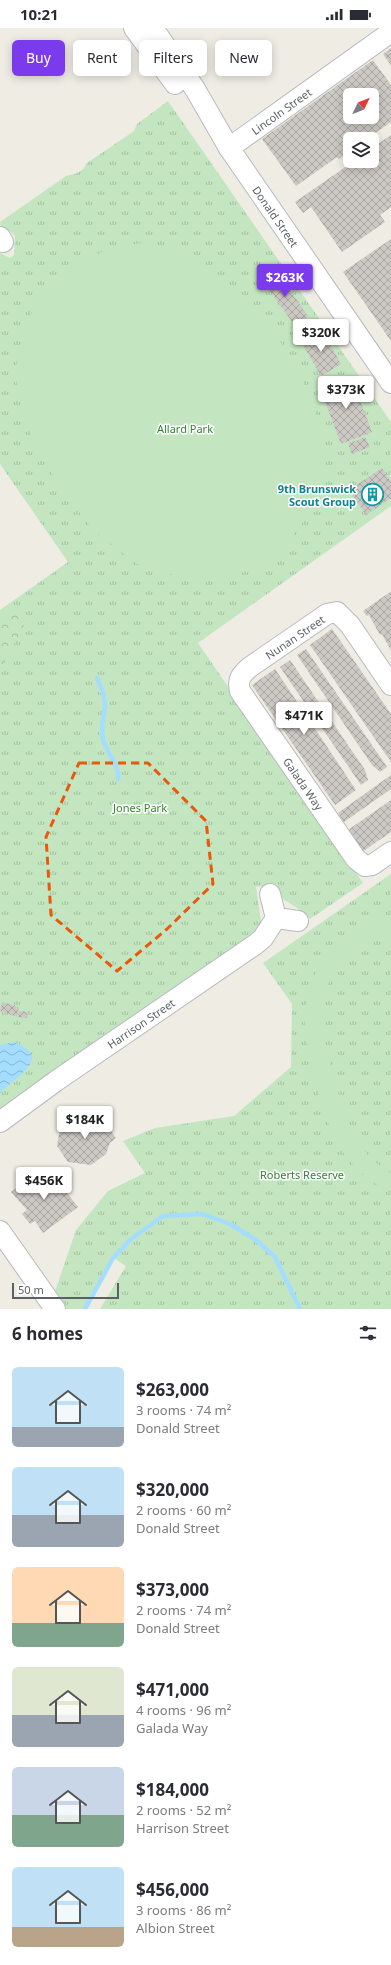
<!DOCTYPE html>
<html lang="en">
<head>
<meta charset="utf-8">
<style>
  body { margin:0; font-family:"Noto Sans",sans-serif; background:#f2f2f3; color:#2b2b33; height:100vh; display:flex; flex-direction:column; font-size:15px; white-space:nowrap }
  * { box-sizing:border-box; margin:0 }
  p { font-size:13px; color:#7c7c81 }
  .icon { flex:none; width:22px; height:22px; fill:none; stroke:currentColor; stroke-width:2; stroke-linecap:round; stroke-linejoin:round }
  .map { position:relative; height:1281px; overflow:hidden }
  .sheet { display:flex; flex-direction:column; background:#fff; flex:1 }
  .sheet>* { flex:none }
  .hud { position:absolute; left:12px; top:12px; width:367px; height:36px; display:flex; gap:8px }
  .needle { width:26px; rotate:47deg }
  .buttons { position:absolute; left:343px; top:60px; display:grid; gap:8px }
  .buttons a { display:grid; place-items:center; width:36px; height:36px; border-radius:6px; background:#fff; box-shadow:0 2px 10px #0003; font-size:20px }
  .scale { position:absolute; left:12px; bottom:10px; width:107px; box-sizing:border-box; padding-left:4px; border:2px solid #5c6065; border-top:0; font-size:11px; line-height:14px; white-space:nowrap; color:#5c6065; -webkit-text-stroke:3px #fff; paint-order:stroke }
  .price { position:absolute; translate:-50% -34px; padding:0 9px; border-radius:4px; background:#fff; color:#222; font-size:13px; line-height:26px; filter:drop-shadow(0 1px 2px #0008) }
  .price::after { content:''; position:absolute; left:50%; top:24px; width:12px; height:9px; margin-left:-6px; background:inherit; clip-path:polygon(0 0,100% 0,50% 100%) }
  .price.active { background:#7c3aed; color:#fff }
  ul { padding:0; list-style:none }
  li { display:flex; align-items:center; gap:12px; height:100px; padding:0 12px }
  li span { display:grid; place-items:center; flex:none; width:112px; height:80px; border-radius:6px; color:#555 }
  li>.icon { margin-inline-start:auto }
  span .icon { width:48px; height:48px; fill:#fffc; stroke-width:1 }
  li b { font-size:17px }
  h2 { display:flex; justify-content:space-between; align-items:center; height:48px; padding:0 12px; font-size:17px }
  .tag { padding:0 14px; border-radius:6px; background:#fff; box-shadow:0 2px 10px #0003; font-size:14px; line-height:36px }
  .tag.active { background:#7c3aed; color:#fff }
  .status { display:flex; justify-content:space-between; align-items:center; height:28px; padding:0 20px; background:#fff; direction:ltr }
  .status svg { height:11px; fill:currentColor }
  .map>svg:first-child { display:block }
</style>
</head>
<body>
<div class="status"><b>10:21</b><svg viewBox="0 0 49 12"><path d="M0 12V9h3v3zM5 12V6h3v6zM10 12V3h3v9zM15 12V0h3v12zM26 1h20v11H26zM47 4h2v5h-2z"/></svg></div>
<div class="map">
<svg width="391" height="1281" viewBox="0 0 391 1281">
  <defs>
    <pattern id="grass-tufts" width="24" height="20" patternUnits="userSpaceOnUse"><rect width="24" height="20" fill="#c3e6c1"/><path d="M3 7l-1-3M5 7V3M7 7l1-3M15 17l-1-3M17 17v-4M19 17l1-3" fill="none" stroke="#a2bea0"/></pattern>
    <pattern id="forest-crowns" width="20" height="18" patternUnits="userSpaceOnUse"><rect width="20" height="18" fill="#c3e6c1"/><path d="M2 6a3 3 0 1 1 6 0M12 15a3 3 0 1 1 6 0" fill="none" stroke="#a2bea0"/></pattern>
    <pattern id="water-waves" width="16" height="10" patternUnits="userSpaceOnUse"><rect width="16" height="10" fill="#a4ddff"/><path d="M0 5q4-4 8 0t8 0" fill="none" stroke="#89b7d2"/></pattern>
    <pattern id="building-cross-hatch" width="8" height="8" patternUnits="userSpaceOnUse"><rect width="8" height="8" fill="#ccc8c3"/><path d="M0 0l8 8M0 8l8-8" fill="none" stroke="#a9a6a2"/></pattern>
  </defs>
  <rect width="100%" height="100%" fill="#efece4"/>
  <path fill="url(#grass-tufts)" d="M168 73 391 394V478L198 615 363 855 310 891 297 880 283 871 277 856 256 859 262 900 0 1084V582L68 534 0 436V225L10 230 14 227 15 208 11 204 1 200 0 194 66 148C75 146 82 145 87 135L134 103 137 96Z
    M391 846V1281H100L126 1238 113 1230 85 1281H49L76 1202 108 1163 145 1145 123 1113 155 1100 234 1088 291 1039 292 976 263 935Z"/>
  <path fill="url(#forest-crowns)" d="M4 581 26 593 0 643V584Z"/>
  <path fill="#c3e6c1" d="M148 214 181 224 222 249 260 286 287 323 306 361 325 411 322 453 307 489 283 520 257 540 221 551 183 550 137 536 93 502 56 454 26 397 15 346 23 304 40 266 69 243 107 221Z
    M391 891V907C372 909 357 917 345 932 339 939 333 946 329 954 314 983 326 1020 334 1049 344 1087 354 1125 391 1145V1163C371 1157 351 1137 340 1120 325 1097 306 1023 305 995 304 985 306 972 309 962 314 942 327 926 342 912 357 899 371 892 391 891Z"/>
  <path fill="url(#water-waves)" d="M14 1014C55 1029 15 1050 0 1065V1017Z"/>
  <g fill="none" stroke-linecap="round" stroke-linejoin="round">
    <path stroke="#a4ddff" stroke-width="4.5" d="M97 650C101 659 105 667 105 677 104 688 100 700 103 711 106 726 120 736 118 751
      M85 1281 113 1230 131 1211 163 1188 202 1186 230 1196 256 1212 275 1229 300 1281"/>
  </g>
  <path fill="url(#building-cross-hatch)" fill-rule="evenodd" d="M391 20V38L383 26Z
    M373 32 391 57V94L367 111H350V123L339 131 337 129 296 158 262 111ZM350 67H372V89H350Z
    M391 107V179L380 187 385 194 342 224 311 179 303 185 295 174 354 133H372V120Z
    M391 211V313L343 244Z
    M276 242 308 288 295 298 262 252Z
    M315 302 321 313 326 309 341 336 321 348 302 315 307 312 305 308Z
    M351 349 372 404 341 416 320 360Z
    M365 409 370 419 352 426 348 416Z
    M382 440 391 454V470L366 487 349 462Z
    M390 564 391 565V623L382 606 380 607 369 587 367 588 363 583Z
    M332 601 391 686V734L310 617Z
    M306 621 387 739 380 744 372 737 297 627Z
    M290 632 365 742 368 752 361 757 280 639Z
    M275 641 356 762 335 777 252 657Z
    M391 747V761L344 794 338 785Z
    M391 772V804L362 824 348 802Z
    M2 974 19 979 17 989 0 983Z
    M19 983 28 984 27 990 18 989Z
    M80 1086 95 1092 100 1087 116 1110 110 1115 106 1126 91 1137 68 1134 57 1118 60 1100Z
    M40 1142 48 1154 55 1150 78 1179 43 1205 35 1193 30 1196 22 1186 27 1182 11 1164Z"/>
  <g fill="none" stroke-linecap="round" stroke-linejoin="round">
    <defs>
      <g id="minor">
        <path d="M134 0 175 56"/>
        <path id="s1" d="M153 0 195 61 229 120 391 355"/>
        <path id="s2" d="M229 120 391 4"/>
        <path d="M0 209 3 214"/>
        <path id="s3" d="M391 657 350 597 337 584 327 586 250 639C241 647 237 651 240 663L356 831 365 838 372 837 391 824"/>
        <path d="M270 866 276 890"/>
        <path id="s4" d="M0 1094 56 1053 256 916 263 910 276 890 298 893"/>
        <path d="M0 1203 55 1281"/>
      </g>
    </defs>
    <use href="#minor" stroke="#b7babe" stroke-width="22"/>
    <use href="#minor" stroke="#fff" stroke-width="20"/>
  </g>
  <path fill="none" stroke="#e8590c" stroke-width="3" stroke-dasharray="8 5" stroke-linejoin="round" d="M79 735H148L206 793 213 856 167 901 117 943 51 887 46 809Z"/>
  <defs>
    <symbol id="building-ring" viewBox="-11 -11 22 22"><circle r="9.5" fill="#fff" stroke="#0f9aa8" stroke-width="1.5"/><path d="M-4-6H4V6H1V3H-1V6H-4ZM-2.5-4.3h1.7v1.8h-1.7ZM.8-4.3h1.7v1.8H.8ZM-2.5-1h1.7V.8h-1.7ZM.8-1h1.7V.8H.8Z" fill="#0f9aa8"/></symbol>
  </defs>
  <g fill-rule="evenodd">
    <use href="#building-ring" x="360" y="454" width="25" height="25"/>
  </g>
  <g text-anchor="middle" dominant-baseline="central" stroke-width="3" stroke-linejoin="round" paint-order="stroke">
    <g font-size="11" fill="#5c6065" stroke="#fff">
      <text stroke="none"><textPath href="#s2" startOffset="64">Lincoln Street</textPath></text>
      <text stroke="none"><textPath href="#s1" startOffset="225">Donald Street</textPath></text>
      <text transform="translate(295 609) rotate(-34)">Nunan Street</text>
      <text stroke="none"><textPath href="#s3" startOffset="335">Galada Way</textPath></text>
      <text stroke="none"><textPath href="#s4" startOffset="172">Harrison Street</textPath></text>
    </g>
    <g font-size="11" fill="#368334" stroke="#fff">
      <text x="185" y="400">Allard Park</text>
      <text x="140" y="779">Jones Park</text>
      <text x="302" y="1146">Roberts Reserve</text>
    </g>
    <g font-size="11" font-weight="bold" fill="#0d838f" stroke="#fff" text-anchor="end">
      <text x="356" y="460">9th Brunswick<tspan x="356" dy="13">Scout Group</tspan></text>
    </g>
  </g>
</svg>
<div class="buttons">
<a><svg class="needle" viewBox="-14 -14 28 28"><path d="M0-13l5 13h-10z" fill="#e53935"/><path d="M0 13l5-13h-10z" fill="#7c7c81"/></svg></a>
<a><svg class="icon" aria-label="layers" viewBox="0 0 24 24"><path d="M12 4l9 5-9 5-9-5zM3 14l9 5 9-5"/></svg></a>
</div>
<div class="scale">50 m</div>
<b class="price active" style="left:285px;top:270px">$263K</b>
<b class="price" style="left:321px;top:325px">$320K</b>
<b class="price" style="left:346px;top:382px">$373K</b>
<b class="price" style="left:304px;top:708px">$471K</b>
<b class="price" style="left:85px;top:1112px">$184K</b>
<b class="price" style="left:44px;top:1173px">$456K</b>
<div class="hud">
<a class="tag active">Buy</a>
<a class="tag">Rent</a>
<a class="tag">Filters</a>
<a class="tag">New</a>
</div>
</div>
<section class="sheet">
<h2>6 homes<svg class="icon" aria-label="filters" viewBox="0 0 24 24"><path d="M4 7h16M4 17h16"/><circle cx="9" cy="7" r="2"/><circle cx="15" cy="17" r="2"/></svg></h2>
<ul>
<li><span style="background:linear-gradient(#bfe0f5 75%,#9aa5b1 0)"><svg class="icon" aria-label="home" viewBox="0 0 24 24"><path d="M3 11l9-7 9 7M6 9v11h12V9"/></svg></span><div><b>$263,000</b><p>3 rooms · 74 m²</p><p>Donald Street</p></div></li>
<li><span style="background:linear-gradient(#bfe0f5 60%,#9aa5b1 0)"><svg class="icon" aria-label="home" viewBox="0 0 24 24"><path d="M3 11l9-7 9 7M6 9v11h12V9"/></svg></span><div><b>$320,000</b><p>2 rooms · 60 m²</p><p>Donald Street</p></div></li>
<li><span style="background:linear-gradient(#ffd9b3 70%,#7fa58c 0)"><svg class="icon" aria-label="home" viewBox="0 0 24 24"><path d="M3 11l9-7 9 7M6 9v11h12V9"/></svg></span><div><b>$373,000</b><p>2 rooms · 74 m²</p><p>Donald Street</p></div></li>
<li><span style="background:linear-gradient(#dfe7d0 60%,#9aa5b1 0)"><svg class="icon" aria-label="home" viewBox="0 0 24 24"><path d="M3 11l9-7 9 7M6 9v11h12V9"/></svg></span><div><b>$471,000</b><p>4 rooms · 96 m²</p><p>Galada Way</p></div></li>
<li><span style="background:linear-gradient(#c9d6e8 60%,#7fa58c 0)"><svg class="icon" aria-label="home" viewBox="0 0 24 24"><path d="M3 11l9-7 9 7M6 9v11h12V9"/></svg></span><div><b>$184,000</b><p>2 rooms · 52 m²</p><p>Harrison Street</p></div></li>
<li><span style="background:linear-gradient(#bfe0f5 75%,#b9a48a 0)"><svg class="icon" aria-label="home" viewBox="0 0 24 24"><path d="M3 11l9-7 9 7M6 9v11h12V9"/></svg></span><div><b>$456,000</b><p>3 rooms · 86 m²</p><p>Albion Street</p></div></li>
</ul>
</section>
</body>
</html>
